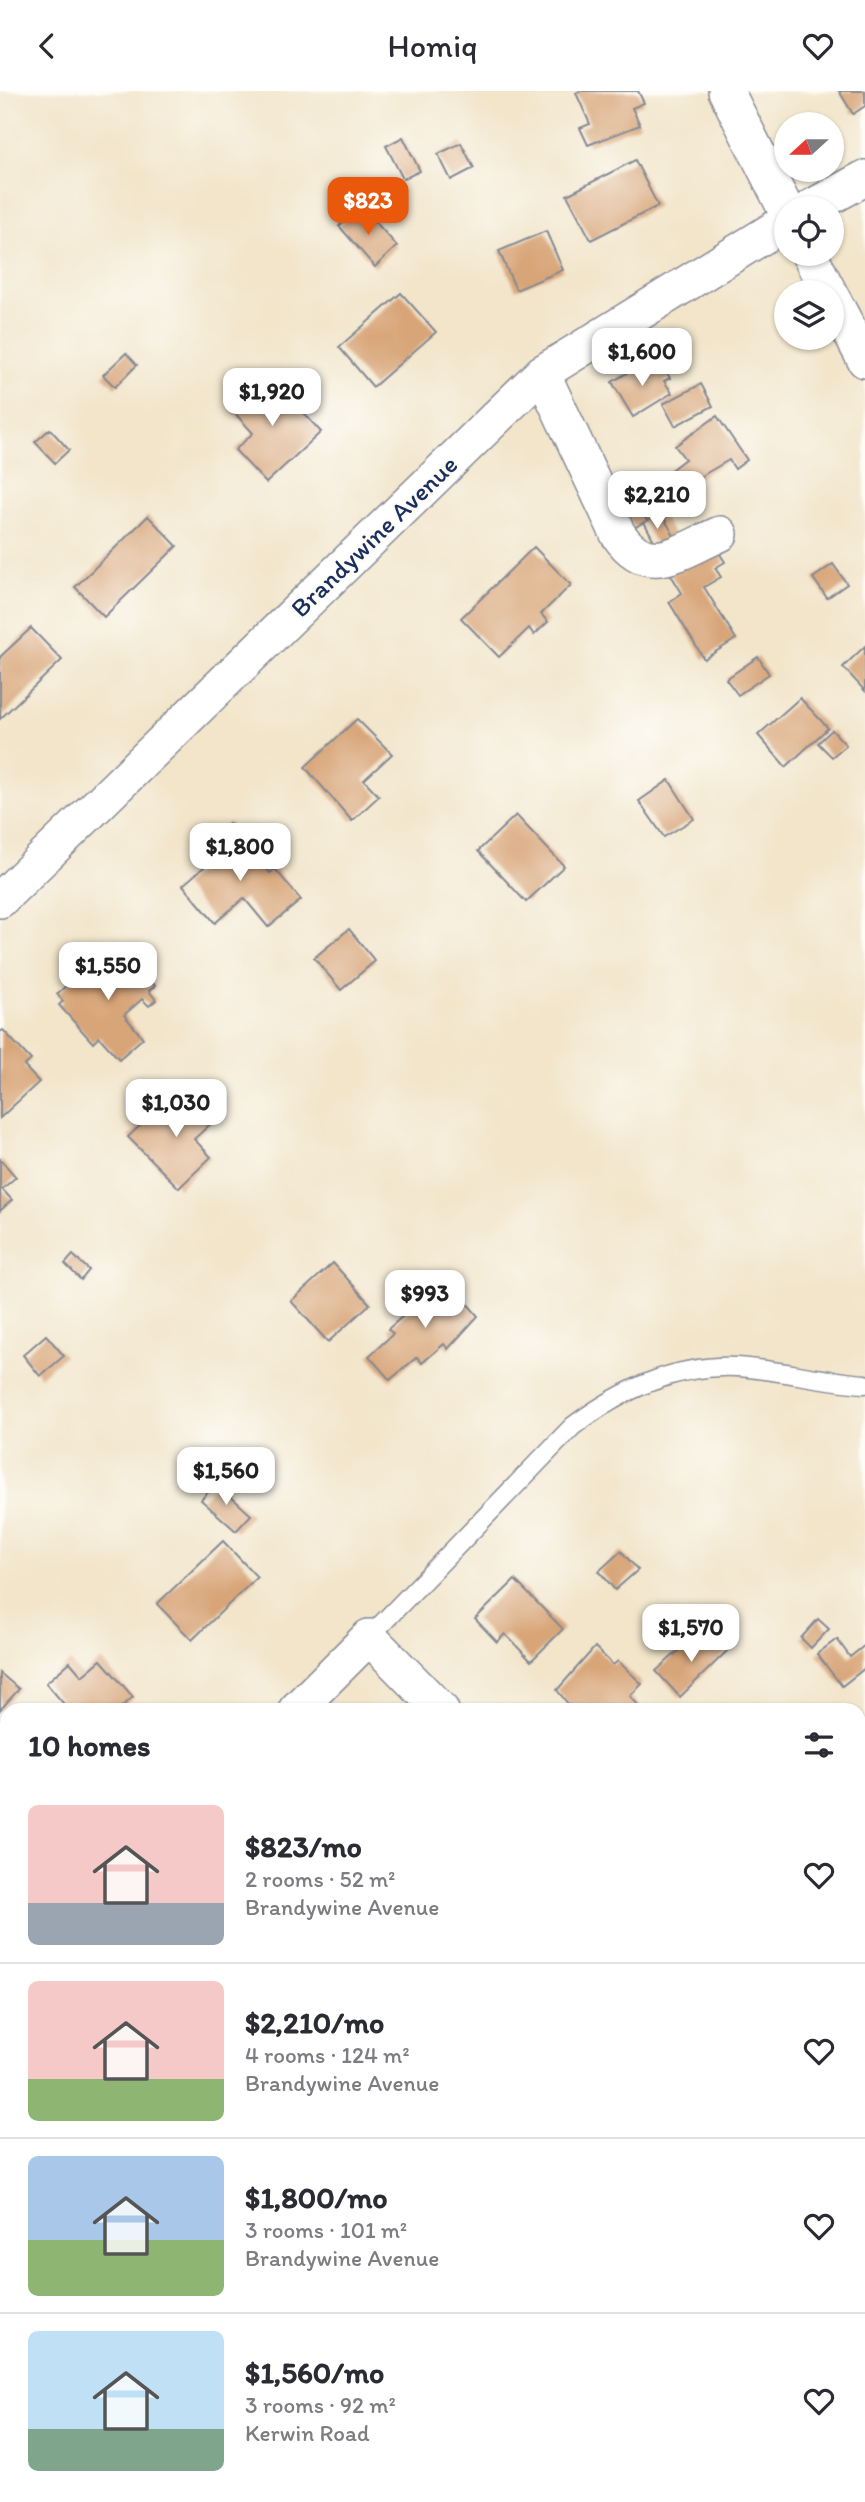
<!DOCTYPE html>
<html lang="en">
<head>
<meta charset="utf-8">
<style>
  body { margin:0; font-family:Itim,sans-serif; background:#f7f7f7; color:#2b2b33; height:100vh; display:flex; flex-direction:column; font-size:26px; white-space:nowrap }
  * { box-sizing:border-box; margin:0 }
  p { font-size:23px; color:#7c7c81 }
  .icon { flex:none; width:38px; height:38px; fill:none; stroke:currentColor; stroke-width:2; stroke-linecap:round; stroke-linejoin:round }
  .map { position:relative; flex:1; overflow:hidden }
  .side { position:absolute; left:0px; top:1612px; width:866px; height:800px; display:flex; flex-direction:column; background:#fff; border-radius:21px 21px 0 0; box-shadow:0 2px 5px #0004 }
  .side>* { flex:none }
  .needle { width:46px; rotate:249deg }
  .tools { position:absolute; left:774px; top:21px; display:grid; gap:14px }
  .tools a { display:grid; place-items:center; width:70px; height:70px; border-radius:50%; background:#fff; box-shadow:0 2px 5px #0004; font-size:35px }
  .price { position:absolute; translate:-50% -60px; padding:0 16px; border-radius:14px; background:#fff; color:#222; font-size:23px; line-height:46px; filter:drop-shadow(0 2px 4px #0008) }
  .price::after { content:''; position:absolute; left:50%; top:42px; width:21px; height:16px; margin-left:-10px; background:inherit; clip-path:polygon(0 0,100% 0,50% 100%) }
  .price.current { background:#ea580c; color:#fff }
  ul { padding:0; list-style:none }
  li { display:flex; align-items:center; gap:21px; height:175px; padding:0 28px }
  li+li { border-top:2px solid #e1e1e2 }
  li span { display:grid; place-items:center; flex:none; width:196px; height:140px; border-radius:10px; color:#555 }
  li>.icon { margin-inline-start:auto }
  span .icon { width:84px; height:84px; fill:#fffc; stroke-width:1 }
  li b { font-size:30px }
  h2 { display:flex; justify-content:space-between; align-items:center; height:84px; padding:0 28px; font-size:30px }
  header { display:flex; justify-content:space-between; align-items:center; height:91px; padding:0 28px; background:#fff; font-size:32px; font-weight:600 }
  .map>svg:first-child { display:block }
  .building { fill:#d8a578 }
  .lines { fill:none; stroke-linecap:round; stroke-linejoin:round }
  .service-casing { stroke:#868a94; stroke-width:21 }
  .minor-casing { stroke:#868a94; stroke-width:38 }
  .service { stroke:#fff; stroke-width:18 }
  .minor { stroke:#fff; stroke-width:35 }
  .labels { text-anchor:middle; stroke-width:5; stroke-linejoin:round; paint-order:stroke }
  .street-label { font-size:26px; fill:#1b2f5e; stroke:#fdfcf7 }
</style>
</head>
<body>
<header><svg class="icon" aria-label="back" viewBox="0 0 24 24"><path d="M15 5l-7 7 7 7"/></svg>Homiq<svg class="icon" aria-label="heart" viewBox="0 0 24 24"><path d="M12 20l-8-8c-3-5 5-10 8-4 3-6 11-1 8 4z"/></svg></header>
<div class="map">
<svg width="865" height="2411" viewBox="0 0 865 2411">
  <rect width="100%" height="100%" fill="#fdfcf7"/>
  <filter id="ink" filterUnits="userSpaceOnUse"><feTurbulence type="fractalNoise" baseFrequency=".0143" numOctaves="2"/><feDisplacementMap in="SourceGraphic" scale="14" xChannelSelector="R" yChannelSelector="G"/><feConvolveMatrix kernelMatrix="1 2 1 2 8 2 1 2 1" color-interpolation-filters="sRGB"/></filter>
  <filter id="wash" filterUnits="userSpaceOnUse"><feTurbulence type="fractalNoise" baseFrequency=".00686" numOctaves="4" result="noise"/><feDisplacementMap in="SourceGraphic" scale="28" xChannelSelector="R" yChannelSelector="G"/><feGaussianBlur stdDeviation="1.57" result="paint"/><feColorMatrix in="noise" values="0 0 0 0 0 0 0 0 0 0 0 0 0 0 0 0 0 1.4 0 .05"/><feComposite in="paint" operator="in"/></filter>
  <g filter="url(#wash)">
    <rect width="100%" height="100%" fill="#f2e5ca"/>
    <g id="blocks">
      <!-- building -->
      <g class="building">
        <path d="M580 0H638L644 12 632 17 640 34 588 54 580 37 590 33 576 2Z"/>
        <path d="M839 0H865V15L853 23Z"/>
        <path d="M403 46 420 80 403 88 386 55Z"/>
        <path d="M461 52 474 77 451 89 438 63Z"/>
        <path d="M635 69 658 115 591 149 567 104Z"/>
        <path d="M362 116 397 155 375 176 339 135Z"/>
        <path d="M546 140 563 179 516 199 499 160Z"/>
        <path d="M401 202 436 241 373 296 339 256Z"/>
        <path d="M126 262 137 274 115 296 103 284Z"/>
        <path d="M649 269 657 283 665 279 670 287 664 290 672 302 633 326 612 291Z"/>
        <path d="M267 282 321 341 266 392 235 359 253 342 230 317Z"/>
        <path d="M701 293 713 315 675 335 663 313Z"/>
        <path d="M717 325 747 369 735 378 729 369 679 398 668 381 685 368 675 355Z"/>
        <path d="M50 338 69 359 55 372 35 351Z"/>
        <path d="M641 419 647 430 661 422 679 453 661 463 644 431 634 437 628 426Z"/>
        <path d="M148 425 177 455 104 526 75 496Z"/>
        <path d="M534 456 571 494 541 523 548 531 534 544 529 537 499 566 461 527Z"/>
        <path d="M718 460 725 471 715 477 721 486 704 496 736 548 704 568 669 511 682 502 671 484 706 462Z"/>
        <path d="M833 473 847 493 827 507 813 487Z"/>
        <path d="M31 537 62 569 0 628V566Z"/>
        <path d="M865 555V600L843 576Z"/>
        <path d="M758 566 769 583 738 604 726 588Z"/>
        <path d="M800 607 828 637 786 676 758 644Z"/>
        <path d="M357 628 392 663 364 689 379 705 352 730 305 676Z"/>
        <path d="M832 639 846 654 832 666 818 652Z"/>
        <path d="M669 689 694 728 664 746 639 710Z"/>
        <path d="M516 724 564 775 526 811 478 760Z"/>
        <path d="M229 732 270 782 275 778 301 809 268 836 244 807 215 832 183 794 225 758 214 745Z"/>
        <path d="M349 838 375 870 341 899 314 867Z"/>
        <path d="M121 857 155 895 149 900 156 909 149 915 142 908 124 924 143 947 119 968 99 946 93 952 59 914 63 910 57 903 80 882 86 888Z"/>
        <path d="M3 939 31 969 24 975 39 991 0 1027V941Z"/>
        <path d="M194 1001 218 1026 194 1048 211 1066 179 1097 128 1046 163 1013 172 1022Z"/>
        <path d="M0 1068 16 1086 2 1098 12 1109 0 1120Z"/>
        <path d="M73 1164 89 1179 81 1189 65 1173Z"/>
        <path d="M333 1172 370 1213 328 1251 291 1210Z"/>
        <path d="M446 1188 478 1225 448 1258 444 1253 422 1272 417 1266 390 1289 369 1265 393 1243 388 1238Z"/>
        <path d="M46 1244 64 1265 40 1285 23 1264Z"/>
        <path d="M216 1392 251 1424 236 1440 201 1409Z"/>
        <path d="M223 1450 257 1486 192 1549 157 1513Z"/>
        <path d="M621 1460 638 1479 615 1499 599 1480Z"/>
        <path d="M515 1489 563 1538 531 1570 505 1543 497 1551 475 1528Z"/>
        <path d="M818 1528 829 1538 811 1557 801 1547Z"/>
        <path d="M694 1546 706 1558 719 1547 729 1558 680 1606 656 1580Z"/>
        <path d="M837 1548 850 1566 865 1554V1577L842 1595 817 1563Z"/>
        <path d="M595 1556 613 1574 618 1570 642 1593 630 1605 643 1619H573L557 1599Z"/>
        <path d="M101 1569 133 1606 118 1619H69L46 1592 70 1571 82 1585Z"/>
        <path d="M0 1582 19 1598 0 1619Z"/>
        <path d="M0 2158 7 2165V2230L0 2222Z"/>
        <path d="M0 2350 7 2357V2377L0 2371Z"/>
        <path d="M7 2399V2404H18L22 2409 0 2411V2405Z"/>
        <path d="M159 2404H209L202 2411H165Z"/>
        <path d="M595 2404H658L651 2411H602Z"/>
        <path d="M782 2404H807L813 2411H788Z"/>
      </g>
    </g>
  </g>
  <g filter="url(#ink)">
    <use href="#blocks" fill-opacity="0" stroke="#868a94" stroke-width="2"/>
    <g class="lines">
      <defs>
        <path id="service" d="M369 1546 573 1335C622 1299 675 1273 737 1276 780 1279 822 1290 865 1293"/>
        <g id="minor">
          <path d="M726 0 786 119"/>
          <path d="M810 117 865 87"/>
          <path d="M809 163 829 201"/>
          <path d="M831 205 865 269"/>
          <path d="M542 282 618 443C648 488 680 460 720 443"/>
          <path d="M0 809 542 282 786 131"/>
          <path d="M296 1619 369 1546 441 1619"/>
          <path d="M859 1848 865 1843"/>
          <path d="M0 1916 7 1909"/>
          <path d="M0 1965 7 1972"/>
          <path d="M859 2043 865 2049"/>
          <path d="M427 2404 434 2411"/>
        </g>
      </defs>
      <!-- service casing -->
      <use href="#service" class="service-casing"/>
      <!-- minor casing -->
      <use href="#minor" class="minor-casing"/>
      <!-- service -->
      <use href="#service" class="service"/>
      <!-- minor -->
      <use href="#minor" class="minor"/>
    </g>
  </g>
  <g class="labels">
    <!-- street labels -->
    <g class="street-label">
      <text transform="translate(374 445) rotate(-44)" y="9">Brandywine Avenue</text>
    </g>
  </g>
</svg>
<div class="tools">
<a><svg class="needle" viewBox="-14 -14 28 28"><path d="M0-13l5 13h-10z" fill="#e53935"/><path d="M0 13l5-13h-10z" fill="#7c7c81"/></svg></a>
<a><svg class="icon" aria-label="locate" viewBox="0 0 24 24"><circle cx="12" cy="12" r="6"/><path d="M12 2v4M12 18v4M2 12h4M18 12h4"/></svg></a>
<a><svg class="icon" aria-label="layers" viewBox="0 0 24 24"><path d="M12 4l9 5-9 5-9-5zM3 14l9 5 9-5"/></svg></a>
</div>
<b class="price current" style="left:368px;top:146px">$823</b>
<b class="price" style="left:642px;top:297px">$1,600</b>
<b class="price" style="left:272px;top:337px">$1,920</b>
<b class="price" style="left:657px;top:440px">$2,210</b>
<b class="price" style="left:240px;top:792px">$1,800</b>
<b class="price" style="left:108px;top:911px">$1,550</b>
<b class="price" style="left:176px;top:1048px">$1,030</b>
<b class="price" style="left:425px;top:1239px">$993</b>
<b class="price" style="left:226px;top:1416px">$1,560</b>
<b class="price" style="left:691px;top:1573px">$1,570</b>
<section class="side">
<h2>10 homes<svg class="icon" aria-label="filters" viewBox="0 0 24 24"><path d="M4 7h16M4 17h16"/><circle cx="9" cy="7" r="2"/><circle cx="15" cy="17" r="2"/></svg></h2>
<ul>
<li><span style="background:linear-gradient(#f6c9c9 70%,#9aa5b1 0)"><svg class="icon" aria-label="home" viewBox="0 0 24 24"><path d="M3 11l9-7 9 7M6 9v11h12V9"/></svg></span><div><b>$823/mo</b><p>2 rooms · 52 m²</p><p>Brandywine Avenue</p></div><svg class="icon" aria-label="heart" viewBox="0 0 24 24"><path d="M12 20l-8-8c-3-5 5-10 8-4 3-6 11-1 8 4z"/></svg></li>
<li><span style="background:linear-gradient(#f6c9c9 70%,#8fb573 0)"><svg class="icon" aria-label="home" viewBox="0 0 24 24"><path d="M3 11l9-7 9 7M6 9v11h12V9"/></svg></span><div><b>$2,210/mo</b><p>4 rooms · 124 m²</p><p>Brandywine Avenue</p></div><svg class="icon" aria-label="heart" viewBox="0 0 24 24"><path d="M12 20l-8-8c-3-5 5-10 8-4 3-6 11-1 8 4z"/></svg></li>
<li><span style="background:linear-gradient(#a9c7e8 60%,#8fb573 0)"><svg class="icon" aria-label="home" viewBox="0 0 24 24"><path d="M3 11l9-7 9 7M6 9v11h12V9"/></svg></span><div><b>$1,800/mo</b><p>3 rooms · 101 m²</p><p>Brandywine Avenue</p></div><svg class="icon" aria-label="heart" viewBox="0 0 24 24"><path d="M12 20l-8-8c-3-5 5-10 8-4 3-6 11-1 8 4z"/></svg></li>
<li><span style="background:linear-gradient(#bfe0f5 70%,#7fa58c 0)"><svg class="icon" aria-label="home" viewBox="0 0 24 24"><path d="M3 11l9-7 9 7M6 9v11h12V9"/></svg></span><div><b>$1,560/mo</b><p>3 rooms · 92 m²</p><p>Kerwin Road</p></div><svg class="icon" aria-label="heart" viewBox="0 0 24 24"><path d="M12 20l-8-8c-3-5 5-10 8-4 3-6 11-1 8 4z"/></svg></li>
</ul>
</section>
</div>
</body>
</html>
